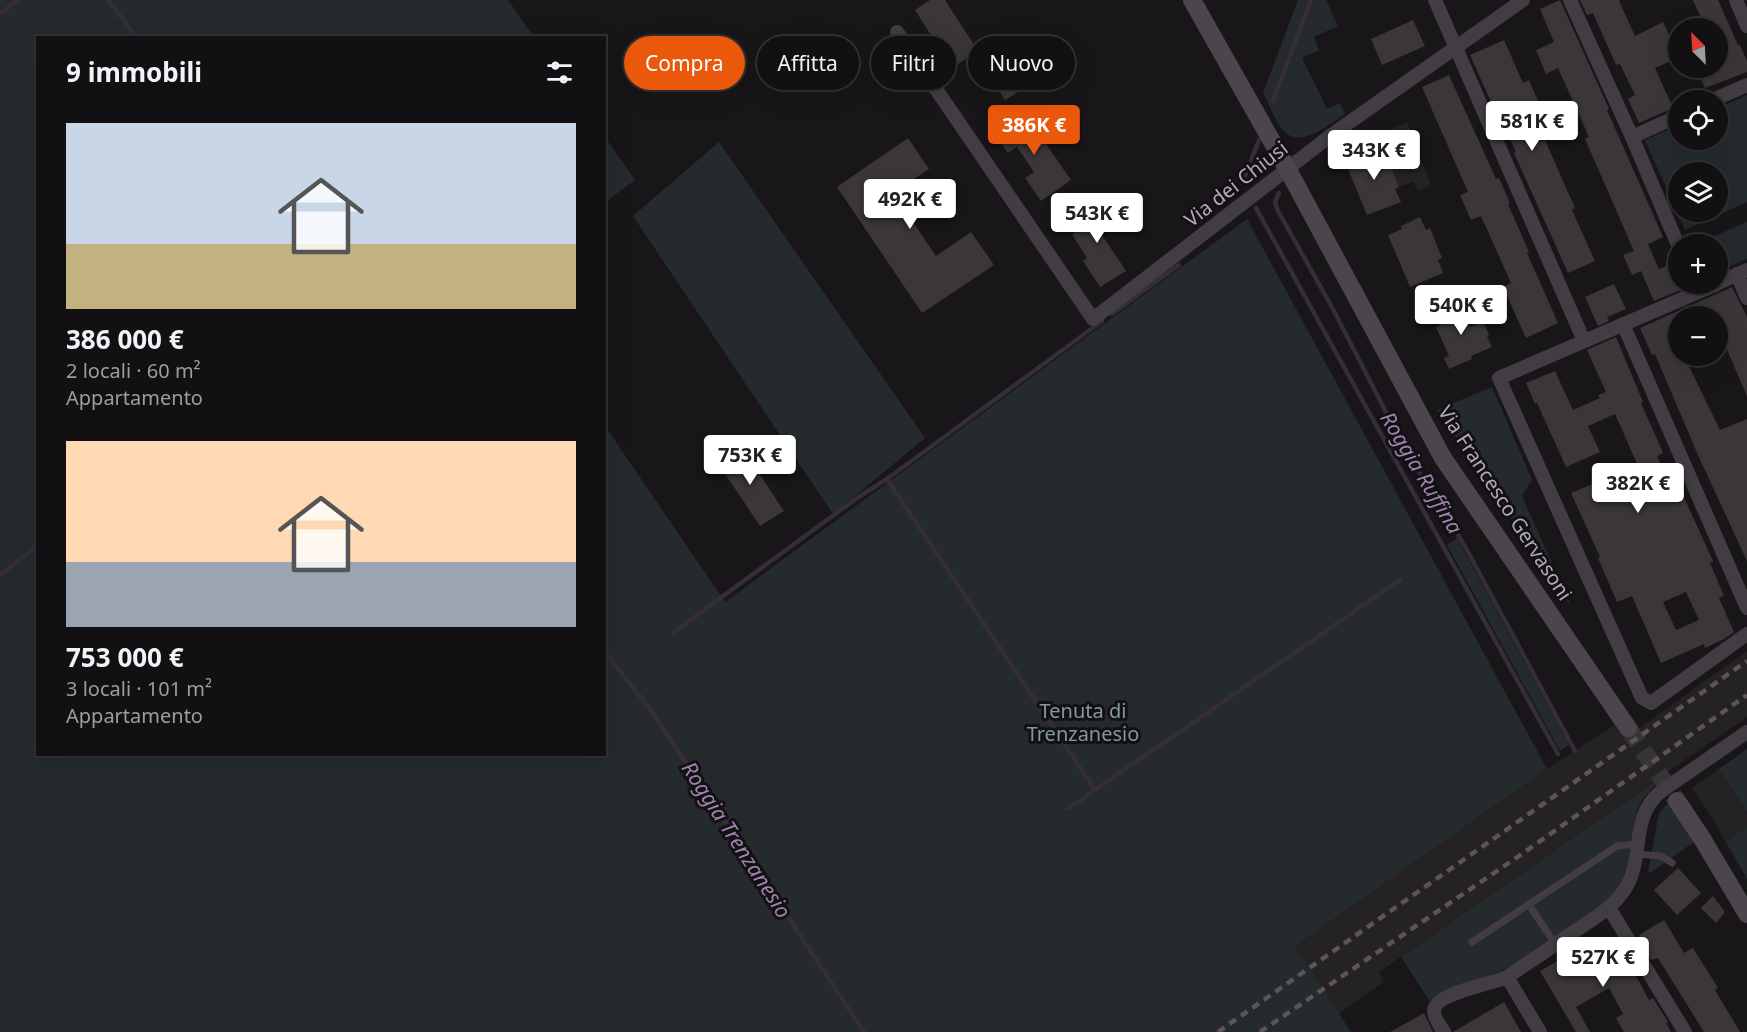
<!DOCTYPE html>
<html lang="it">
<head>
<meta charset="utf-8">
<style>
  body { margin:0; font-family:"Noto Sans",sans-serif; background:#1f1e20; color:#f1f3f6; height:100vh; display:flex; flex-direction:column; font-size:22px; white-space:nowrap }
  * { box-sizing:border-box; margin:0 }
  p { font-size:20px; color:#9c9d9f }
  .icon { flex:none; width:33px; height:33px; fill:none; stroke:currentColor; stroke-width:2; stroke-linecap:round; stroke-linejoin:round }
  .map { position:relative; flex:1; overflow:hidden }
  .details { position:absolute; left:36px; top:36px; width:570px; height:720px; display:flex; flex-direction:column; background:#121012; border-radius:0px; box-shadow:0 6px 24px #0002,0 0 0 2px #313032 }
  .details>* { flex:none }
  .guide { position:absolute; left:624px; top:36px; width:570px; height:54px; display:flex; gap:12px }
  .needle { width:39px; rotate:336deg }
  .fabs { position:absolute; left:1668px; top:18px; display:grid; gap:12px }
  .fabs a { display:grid; place-items:center; width:60px; height:60px; border-radius:50%; background:#121012; box-shadow:0 6px 24px #0002,0 0 0 2px #313032; font-size:30px }
  .price { position:absolute; translate:-50% -51px; padding:0 14px; border-radius:6px; background:#fff; color:#222; font-size:20px; line-height:39px; filter:drop-shadow(0 2px 3px #0008) }
  .price::after { content:''; position:absolute; left:50%; top:36px; width:18px; height:14px; margin-left:-9px; background:inherit; clip-path:polygon(0 0,100% 0,50% 100%) }
  .price.active { background:#ea580c; color:#fff }
  ul { padding:0; list-style:none }
  li { display:grid; align-content:center; gap:12px; height:318px; padding:0 30px }
  li span { display:grid; place-items:center; height:186px; border-radius:0px; color:#555 }
  li>.icon { margin-inline-start:auto }
  span .icon { width:108px; height:108px; fill:#fffc; stroke-width:1 }
  li b { font-size:26px }
  h2 { display:flex; justify-content:space-between; align-items:center; height:72px; padding:0 30px; font-size:26px }
  .tag { padding:0 21px; border-radius:27px; background:#121012; box-shadow:0 6px 24px #0002,0 0 0 2px #313032; font-size:21px; line-height:54px }
  .tag.active { background:#ea580c; color:#fff }
  .map>svg:first-child { display:block }
  .built { fill:#252224 }
  .green { fill:#252b2d; fill-rule:evenodd }
  .lines { fill:none; stroke-linecap:round; stroke-linejoin:round }
  .stream { stroke:#362d3b; stroke-width:4.5 }
  .building { fill:#3a3639; fill-rule:evenodd }
  .secondary-tunnel { stroke:#373438; stroke-width:18; stroke-dasharray:18 9; stroke-linecap:butt }
  .lane { stroke:#423d42; stroke-width:7 }
  .street { stroke:#423d42; stroke-width:14 }
  .secondary { stroke:#4c464c; stroke-width:18 }
  .rail { stroke:#5b545b; stroke-width:4.5; stroke-dasharray:8 6; stroke-linecap:butt }
  .labels { text-anchor:middle; stroke-width:6; stroke-linejoin:round; paint-order:stroke }
  .street-label { font-size:20px; fill:#b5aab7; stroke:#131113 }
  .park-label { font-size:20px; fill:#8299a0; stroke:#131113 }
  .water-label { font-size:21px; font-style:italic; fill:#9f84af; stroke:#131113 }
</style>
</head>
<body>
<div class="map">
<svg width="1747" height="1032" viewBox="0 0 1747 1032">
  <rect width="100%" height="100%" fill="#181618"/>
  <!-- built -->
  <g class="built">
    <path d="M1407 122 1431 186 1418 191 1413 182 1399 187 1387 157 1383 159 1378 146 1368 150 1364 140Z"/>
    <path d="M1747 651V717L1379 972 1384 982 1312 1032H1172L1547 769 1614 725 1624 739Z"/>
    <path d="M1719 769 1747 812V826L1726 842 1711 816 1692 788Z"/>
  </g>
  <!-- green -->
  <g class="green">
    <path d="M0 0H508L534 37 38 38V754H604L605 426 725 602 1247 219 1547 769 1295 946 1351 1032H0Z"/>
    <path d="M1298 0H1326L1338 26 1314 37 1319 50 1302 58 1327 109 1340 103 1345 114C1329 124 1300 150 1283 130 1275 121 1269 104 1263 93Z"/>
    <path d="M1747 95V202L1685 230 1645 140 1678 125V140H1718V108ZM1678 172H1718V212H1678Z"/>
    <path d="M605 137 635 180 605 202H604Z"/>
    <path d="M719 142 925 438 833 514 633 216Z"/>
    <path d="M1747 222V259L1718 272V244H1696Z"/>
    <path d="M1492 387 1532 480 1522 496 1572 608 1437 410Z"/>
    <path d="M1457 538 1569 745 1560 751 1447 545Z"/>
    <path d="M1747 749V812L1719 769Z"/>
    <path d="M1661 777C1655 788 1644 794 1639 806 1628 831 1633 861 1619 886 1608 903 1590 913 1574 924 1551 939 1529 957 1505 969 1480 981 1453 988 1429 1000L1401 957Z"/>
    <path d="M1669 802 1694 842 1650 873 1648 871 1659 813Z"/>
    <path d="M1747 826V879L1726 842Z"/>
  </g>
  <g class="lines">
    <!-- stream -->
    <g class="stream">
      <path d="M108 0 137 38"/>
      <path d="M0 14 18 0"/>
      <path d="M1273 101 1311 0"/>
      <path d="M1242 183 1259 140"/>
      <path d="M1279 193 1275 202 1277 209 1334 311 1408 455 1445 512 1468 552 1575 751"/>
      <path d="M1256 208 1558 754"/>
      <path d="M1112 314 1179 265"/>
      <path d="M0 575 38 545"/>
      <path d="M674 632 857 498 887 479"/>
      <path d="M604 651 651 710 864 1032"/>
      <path d="M1095 790 887 479 1102 321"/>
      <path d="M1069 808 1400 580"/>
    </g>
  </g>
  <!-- building -->
  <g class="building">
    <path d="M930 0H945L978 51 952 68 915 10Z"/>
    <path d="M1560 0 1609 109 1607 110 1663 237 1648 244 1659 269 1673 263 1678 274V284H1683L1685 288 1654 301 1641 271 1632 275 1623 255 1634 251 1585 139 1589 137 1558 68 1546 74 1536 50 1554 42 1540 9Z"/>
    <path d="M1580 0H1621L1619 1 1635 36 1663 22 1673 43 1667 47 1673 60 1655 68 1673 108 1639 123 1628 99 1635 95 1620 64 1616 65 1593 13 1587 15Z"/>
    <path d="M1693 0H1718L1738 45H1740L1747 61V72L1705 88 1696 68H1718V28H1706Z"/>
    <path d="M1413 20 1425 46 1382 65 1371 39Z"/>
    <path d="M1504 40 1523 83 1529 80 1539 103 1524 109 1539 142 1545 140 1575 208 1572 210 1595 261 1568 273 1514 153 1516 152 1501 119 1499 120 1470 55Z"/>
    <path d="M1004 71 1018 92 1005 100 991 79Z"/>
    <path d="M1449 75 1496 179 1499 178 1510 203 1508 204 1529 252 1527 253 1558 323 1526 338 1503 287 1511 283 1481 216 1471 220 1460 195 1468 192 1422 87Z"/>
    <path d="M1024 112 1071 180 1041 201 1025 178 1034 172 1017 147 1008 153 994 133Z"/>
    <path d="M908 138 929 169 893 193 936 256 971 232 994 265 922 313 837 187Z"/>
    <path d="M1378 146 1383 159 1387 157 1399 187 1395 189 1401 202 1367 215 1346 164 1360 158 1358 154Z"/>
    <path d="M1090 193 1110 225 1100 232 1126 271 1100 287 1083 261 1087 258 1072 234 1090 222 1077 202Z"/>
    <path d="M1420 217 1426 230 1430 228 1442 258 1438 260 1443 273 1410 287 1388 235 1402 229 1401 226Z"/>
    <path d="M1614 284 1626 309 1607 317 1609 321 1598 326 1585 297Z"/>
    <path d="M1732 287 1747 317V396L1718 329V316H1678V361L1685 358 1720 430 1747 419V561L1697 453 1655 354 1652 355 1640 328Z"/>
    <path d="M1459 302 1470 327 1483 321 1489 335 1487 336 1492 347 1471 356 1472 359 1449 369 1444 358 1449 356 1436 327 1441 325 1436 312Z"/>
    <path d="M1616 337 1643 402 1641 403 1663 453 1657 456 1674 494 1681 491 1713 561 1710 563 1724 596 1719 598 1734 632 1724 639 1705 648 1704 644 1661 663 1632 596 1617 602 1598 558 1600 557 1571 493 1597 482 1599 485 1639 468 1615 414 1588 426 1600 452 1566 467 1537 403 1535 404 1526 383 1555 371 1573 410 1600 398 1598 395 1606 392 1587 350ZM1686 592 1699 620 1676 630 1663 602Z"/>
    <path d="M741 446 784 511 760 526 717 462Z"/>
    <path d="M1678 868 1701 893 1677 915 1654 890Z"/>
    <path d="M1713 896 1725 912 1716 923 1701 908Z"/>
    <path d="M1664 920 1684 953 1693 948 1718 988 1715 990 1740 1032H1704L1658 958 1651 960 1638 939 1640 938 1639 935Z"/>
    <path d="M1600 937 1610 954 1623 947 1636 969 1633 970 1649 1000 1653 998 1668 1022 1666 1023 1671 1032H1624L1616 1018 1623 1014 1609 988 1576 1007 1590 1032H1576L1540 971Z"/>
    <path d="M1504 1002 1521 1032H1453Z"/>
    <path d="M1424 1013 1433 1032H1390Z"/>
  </g>
  <g class="lines">
    <!-- secondary-tunnel -->
    <path class="secondary-tunnel" d="M1628 728 1677 801"/>
    <!-- lane -->
    <g class="lane">
      <path d="M1636 854 1661 856 1672 863"/>
      <path d="M1529 905 1556 945"/>
      <path d="M1472 942 1617 846 1638 844"/>
    </g>
    <!-- street -->
    <g class="street">
      <path d="M1435 0 1584 341"/>
      <path d="M1570 0 1632 137 1678 245"/>
      <path d="M1736 0 1747 26"/>
      <path d="M897 32 1093 319 1330 136 1523 0"/>
      <path d="M1713 100 1747 85"/>
      <path d="M1632 137 1678 116"/>
      <path d="M1737 274 1747 298"/>
      <path d="M1718 283 1747 270"/>
      <path d="M1717 284 1499 378 1642 698 1651 703 1747 634"/>
      <path d="M1623 324 1747 608"/>
      <path d="M1609 908 1685 1032"/>
      <path d="M1507 977 1540 1032"/>
      <path d="M1444 1032C1440 1026 1434 1018 1434 1011 1434 993 1493 984 1507 977 1529 962 1551 948 1572 933 1591 920 1612 909 1625 889 1645 857 1629 819 1660 792L1747 732"/>
    </g>
    <!-- secondary -->
    <g class="secondary">
      <path d="M1192 0 1287 168 1443 458 1628 728"/>
      <path d="M1677 801 1703 840 1747 914"/>
    </g>
    <!-- rail -->
    <g class="rail">
      <path d="M1218 1032 1747 661"/>
      <path d="M1260 1032 1519 856 1747 695"/>
    </g>
  </g>
  <g class="labels">
    <!-- street labels -->
    <g class="street-label">
      <text transform="translate(1236 184) rotate(-38)" y="7">Via dei Chiusi</text>
      <text transform="translate(1505 503) rotate(57)" y="7">Via Francesco Gervasoni</text>
    </g>
    <!-- park labels -->
    <g class="park-label">
      <text x="1083" y="718">Tenuta di<tspan x="1083" dy="23">Trenzanesio</tspan></text>
    </g>
    <!-- water labels -->
    <g class="water-label">
      <text transform="translate(1421 473) rotate(59)" y="7">Roggia Ruffina</text>
      <text transform="translate(736 840) rotate(57)" y="7">Roggia Trenzanesio</text>
    </g>
  </g>
</svg>
<div class="fabs">
<a><svg class="needle" viewBox="-14 -14 28 28"><path d="M0-13l5 13h-10z" fill="#e53935"/><path d="M0 13l5-13h-10z" fill="#9c9d9f"/></svg></a>
<a><svg class="icon" aria-label="locate" viewBox="0 0 24 24"><circle cx="12" cy="12" r="6"/><path d="M12 2v4M12 18v4M2 12h4M18 12h4"/></svg></a>
<a><svg class="icon" aria-label="layers" viewBox="0 0 24 24"><path d="M12 4l9 5-9 5-9-5zM3 14l9 5 9-5"/></svg></a>
<a>+</a>
<a>−</a>
</div>
<b class="price" style="left:1532px;top:152px">581K €</b>
<b class="price active" style="left:1034px;top:156px">386K €</b>
<b class="price" style="left:1374px;top:181px">343K €</b>
<b class="price" style="left:910px;top:230px">492K €</b>
<b class="price" style="left:1097px;top:244px">543K €</b>
<b class="price" style="left:1461px;top:336px">540K €</b>
<b class="price" style="left:750px;top:486px">753K €</b>
<b class="price" style="left:1638px;top:514px">382K €</b>
<b class="price" style="left:1603px;top:988px">527K €</b>
<div class="guide">
<a class="tag active">Compra</a>
<a class="tag">Affitta</a>
<a class="tag">Filtri</a>
<a class="tag">Nuovo</a>
</div>
<section class="details">
<h2>9 immobili<svg class="icon" aria-label="filters" viewBox="0 0 24 24"><path d="M4 7h16M4 17h16"/><circle cx="9" cy="7" r="2"/><circle cx="15" cy="17" r="2"/></svg></h2>
<ul>
<li><span style="background:linear-gradient(#c9d6e8 65%,#c2b280 0)"><svg class="icon" aria-label="home" viewBox="0 0 24 24"><path d="M3 11l9-7 9 7M6 9v11h12V9"/></svg></span><div><b>386 000 €</b><p>2 locali · 60 m²</p><p>Appartamento</p></div></li>
<li><span style="background:linear-gradient(#ffd9b3 65%,#9aa5b1 0)"><svg class="icon" aria-label="home" viewBox="0 0 24 24"><path d="M3 11l9-7 9 7M6 9v11h12V9"/></svg></span><div><b>753 000 €</b><p>3 locali · 101 m²</p><p>Appartamento</p></div></li>
</ul>
</section>
</div>
</body>
</html>
